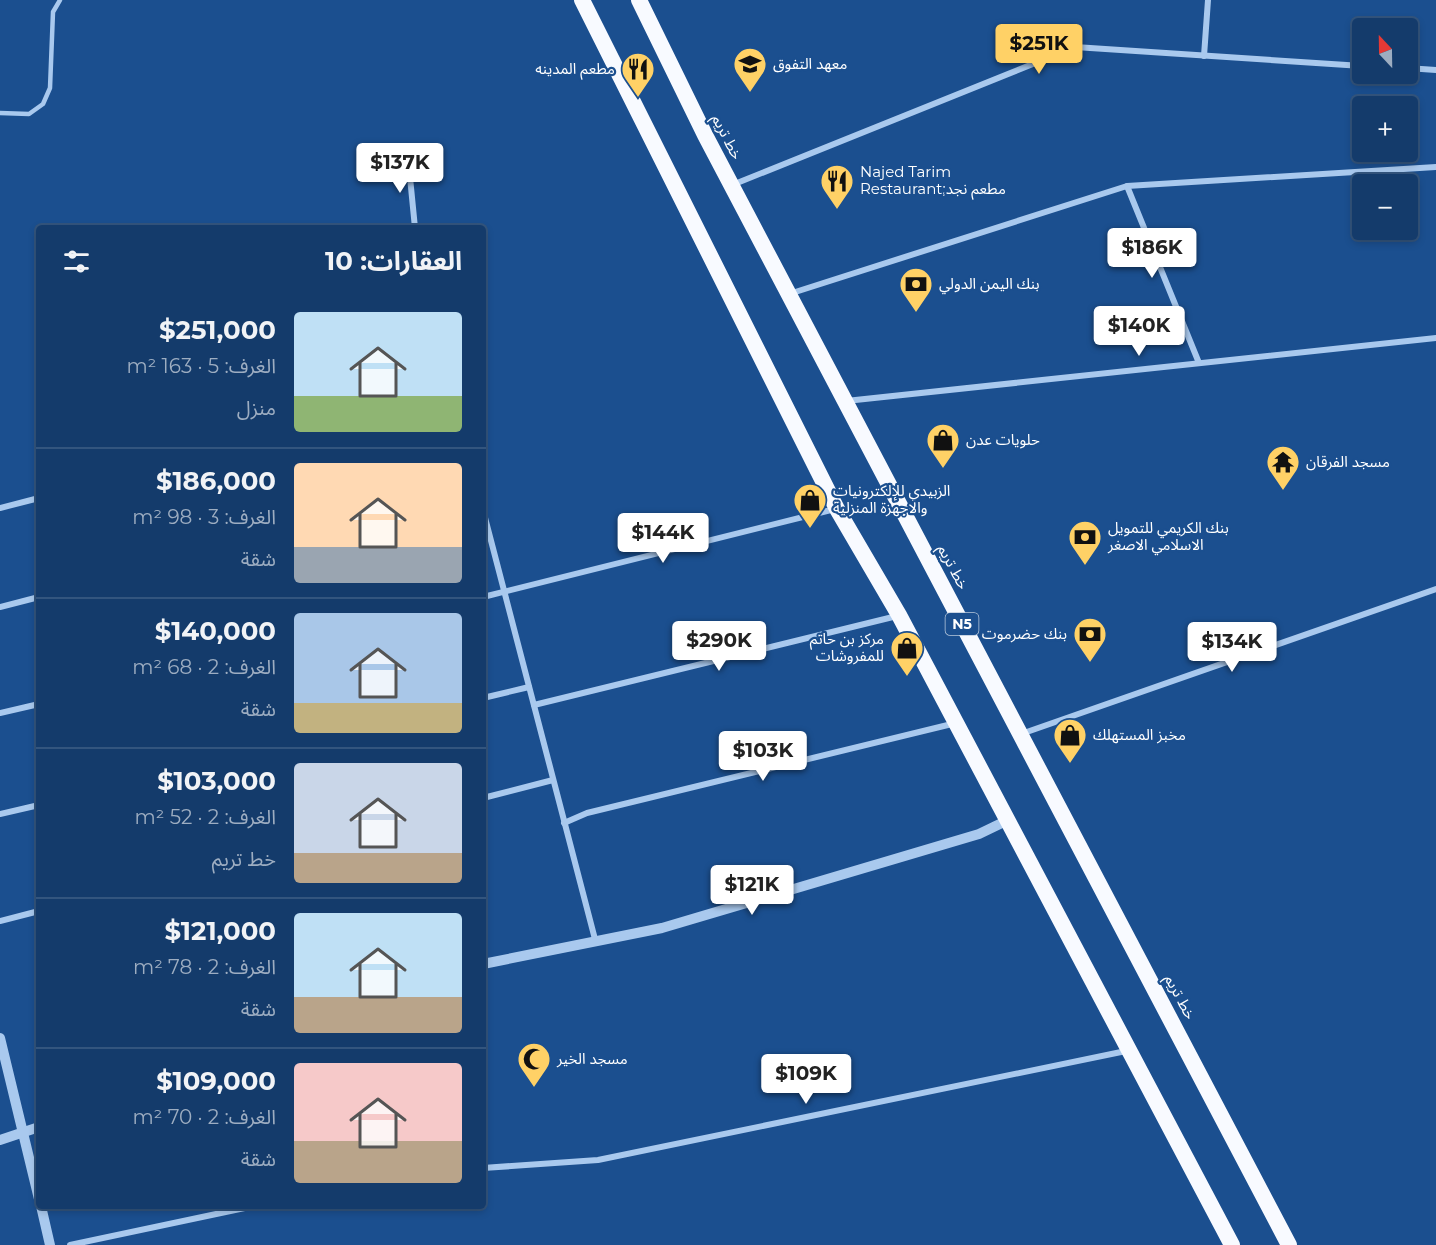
<!DOCTYPE html>
<html lang="ar">
<head>
<meta charset="utf-8">
<style>
  body { margin:0; font-family:Montserrat,"Noto Sans Arabic",sans-serif; background:#214673; color:#f1f3f6; direction:rtl; height:100vh; display:flex; flex-direction:column; font-size:22px; white-space:nowrap }
  * { box-sizing:border-box; margin:0 }
  p { font-size:20px; color:#9dadc1 }
  .icon { flex:none; width:33px; height:33px; fill:none; stroke:currentColor; stroke-width:2; stroke-linecap:round; stroke-linejoin:round }
  .map { position:relative; flex:1; overflow:hidden; direction:ltr }
  .details { position:absolute; left:36px; top:225px; width:450px; height:984px; display:flex; flex-direction:column; background:#143b6b; border-radius:6px; box-shadow:0 3px 9px #0003,0 0 0 2px #33557e; direction:rtl }
  .details>* { flex:none }
  .needle { width:39px; rotate:338deg }
  .controls { position:absolute; left:1352px; top:18px; display:grid; gap:12px }
  .controls a { display:grid; place-items:center; width:66px; height:66px; border-radius:6px; background:#143b6b; box-shadow:0 3px 9px #0003,0 0 0 2px #33557e; font-size:30px }
  .price { position:absolute; translate:-50% -51px; padding:0 14px; border-radius:6px; background:#fff; color:#222; font-size:20px; line-height:39px; filter:drop-shadow(0 2px 3px #0008) }
  .price::after { content:''; position:absolute; left:50%; top:36px; width:18px; height:14px; margin-left:-9px; background:inherit; clip-path:polygon(0 0,100% 0,50% 100%) }
  .price.active { background:#ffd166; color:#111 }
  ul { padding:0; list-style:none }
  li { display:flex; align-items:center; gap:18px; height:150px; padding:0 24px }
  li+li { border-top:2px solid #33557e }
  li span { display:grid; place-items:center; flex:none; width:168px; height:120px; border-radius:6px; color:#555 }
  li>.icon { margin-inline-start:auto }
  span .icon { width:72px; height:72px; fill:#fffc; stroke-width:1 }
  li b { font-size:26px }
  h2 { display:flex; justify-content:space-between; align-items:center; height:72px; padding:0 24px; font-size:26px }
  .map>svg:first-child { display:block }
  .lines { fill:none; stroke-linecap:round; stroke-linejoin:round }
  .service { stroke:#a9c9ee; stroke-width:4.5 }
  .minor { stroke:#a9c9ee; stroke-width:6 }
  .tertiary { stroke:#a9c9ee; stroke-width:10 }
  .trunk { stroke:#f8faff; stroke-width:16 }
  .labels { text-anchor:middle; stroke-width:4.5; stroke-linejoin:round; paint-order:stroke }
  .shield { fill:#1b4f8f; stroke:#bbcadd; stroke-width:1.5 }
  .shield-label { font-size:14px; font-weight:bold; fill:#fff }
  .poi-label { font-size:15px; fill:#fff; stroke:#1b4f8f; text-anchor:start }
  .street-label { font-size:15px; fill:#fff; stroke:#1b4f8f }
</style>
</head>
<body>
<div class="map">
<svg width="1436" height="1245" viewBox="0 0 1436 1245">
  <rect width="100%" height="100%" fill="#1b4f8f"/>
  <g class="lines">
    <!-- service -->
    <path class="service" d="M0 113 29 114 43 104 50 88 53 12 60 0"/>
    <!-- minor -->
    <g class="minor">
      <path d="M1204 56 1208 0"/>
      <path d="M1407 68 1436 70"/>
      <path d="M408 157 415 228"/>
      <path d="M732 185 1075 47 1362 66"/>
      <path d="M1127 186 1199 363"/>
      <path d="M789 294 1127 186 1436 167"/>
      <path d="M846 401 1436 338"/>
      <path d="M0 508 39 498"/>
      <path d="M483 510 596 943"/>
      <path d="M483 597 835 509"/>
      <path d="M0 607 39 597"/>
      <path d="M483 698 529 687"/>
      <path d="M534 705 897 616"/>
      <path d="M0 713 39 704"/>
      <path d="M1021 734 1436 589"/>
      <path d="M483 798 553 780"/>
      <path d="M0 814 39 805"/>
      <path d="M564 823 587 813 956 723"/>
      <path d="M0 921 39 911"/>
      <path d="M483 1168 598 1160 1126 1051"/>
      <path d="M70 1245 254 1206"/>
    </g>
    <!-- tertiary -->
    <g class="tertiary">
      <path d="M483 964 662 928 979 834 1006 821"/>
      <path d="M0 1038 39 1199"/>
      <path d="M0 1140 39 1127"/>
      <path d="M41 1206 50 1245"/>
    </g>
    <!-- trunk -->
    <g class="trunk">
      <path d="M582 0 837 509 899 615 1232 1245"/>
      <path d="M639 0 705 135 1289 1245"/>
    </g>
  </g>
  <!-- icons -->
  <defs>
    <symbol id="university-pin" viewBox="-11 -11 22 30"><path d="M0 17L-7.5 6A9.5 9.5 0 1 1 7.5 6Z" fill="#ffd166" stroke="#1b4f8f"/><path d="M0-5L7-2L0 1L-7-2ZM-4 1L0 2.5L4 1V4Q0 6-4 4Z" fill="#111"/></symbol>
    <symbol id="restaurant-pin" viewBox="-11 -11 22 30"><path d="M0 17L-7.5 6A9.5 9.5 0 1 1 7.5 6Z" fill="#ffd166" stroke="#1b4f8f"/><path d="M-5-6h1v4h1v-4h1v4h1v-4h1v5L-1.5 .5V6h-2V.5L-5-1ZM5-6V6H3V1.5H1.5Q1.5-4 5-6Z" fill="#111"/></symbol>
    <symbol id="bank-pin" viewBox="-11 -11 22 30"><path d="M0 17L-7.5 6A9.5 9.5 0 1 1 7.5 6Z" fill="#ffd166" stroke="#1b4f8f"/><path d="M-6-4H6V4H-6ZM0-2.3a2.3 2.3 0 1 0 0 4.6a2.3 2.3 0 1 0 0-4.6Z" fill="#111"/></symbol>
    <symbol id="shop-pin" viewBox="-11 -11 22 30"><path d="M0 17L-7.5 6A9.5 9.5 0 1 1 7.5 6Z" fill="#ffd166" stroke="#1b4f8f"/><path d="M-5-2.5h2.3a2.7 3.5 0 0 1 5.4 0H5L5.5 6h-11ZM-1.5-2.5h3a1.5 2.3 0 0 0-3 0Z" fill="#111"/></symbol>
    <symbol id="temple-pin" viewBox="-11 -11 22 30"><path d="M0 17L-7.5 6A9.5 9.5 0 1 1 7.5 6Z" fill="#ffd166" stroke="#1b4f8f"/><path d="M0-6L5-2H3V0L6.5 2.5H4V6H1.5V3h-3V6H-4V2.5H-6.5L-3 0V-2H-5Z" fill="#111"/></symbol>
    <symbol id="mosque-pin" viewBox="-11 -11 22 30"><path d="M0 17L-7.5 6A9.5 9.5 0 1 1 7.5 6Z" fill="#ffd166" stroke="#1b4f8f"/><path d="M3.5-4.9A6 6 0 1 0 3.5 4.9A5 5 0 1 1 3.5-4.9Z" fill="#111"/></symbol>
  </defs>
  <g fill-rule="evenodd">
    <use href="#university-pin" x="731" y="45" width="38" height="52"/>
    <use href="#restaurant-pin" x="619" y="50" width="38" height="52"/>
    <use href="#restaurant-pin" x="818" y="162" width="38" height="52"/>
    <use href="#bank-pin" x="897" y="265" width="38" height="52"/>
    <use href="#shop-pin" x="924" y="421" width="38" height="52"/>
    <use href="#temple-pin" x="1264" y="443" width="38" height="52"/>
    <use href="#shop-pin" x="791" y="481" width="38" height="52"/>
    <use href="#bank-pin" x="1066" y="518" width="38" height="52"/>
    <use href="#bank-pin" x="1071" y="615" width="38" height="52"/>
    <use href="#shop-pin" x="888" y="629" width="38" height="52"/>
    <use href="#shop-pin" x="1051" y="716" width="38" height="52"/>
    <use href="#mosque-pin" x="515" y="1040" width="38" height="52"/>
  </g>
  <g class="labels">
    <!-- shield labels -->
    <rect class="shield" x="945.5" y="613" width="33" height="22" rx="4.5"/>
    <g class="shield-label">
      <text x="962" y="629">N5</text>
    </g>
    <!-- poi labels -->
    <g class="poi-label">
      <text x="773" y="69">معهد التفوق</text>
      <text x="615" y="74" text-anchor="end">مطعم المدينه</text>
      <text x="860" y="177">Najed Tarim<tspan x="860" dy="17">Restaurant;مطعم نجد</tspan></text>
      <text x="939" y="289">بنك اليمن الدولي</text>
      <text x="966" y="445">حلويات عدن</text>
      <text x="1306" y="467">مسجد الفرقان</text>
      <text x="833" y="496">الزبيدي للإلكترونيات<tspan x="833" dy="17">والاجهزة المنزلية</tspan></text>
      <text x="1108" y="533">بنك الكريمي للتمويل<tspan x="1108" dy="17">الاسلامي الاصغر</tspan></text>
      <text x="1067" y="639" text-anchor="end">بنك حضرموت</text>
      <text x="884" y="644" text-anchor="end">مركز بن حاتم<tspan x="884" dy="17">للمفروشات</tspan></text>
      <text x="1093" y="740">مخبز المستهلك</text>
      <text x="557" y="1064">مسجد الخير</text>
    </g>
    <!-- street labels -->
    <g class="street-label">
      <text transform="translate(727 137) rotate(63)" y="5">خط تريم</text>
      <text transform="translate(953 567) rotate(62)" y="5">خط تريم</text>
      <text transform="translate(1180 997) rotate(62)" y="5">خط تريم</text>
    </g>
  </g>
</svg>
<div class="controls">
<a><svg class="needle" viewBox="-14 -14 28 28"><path d="M0-13l5 13h-10z" fill="#e53935"/><path d="M0 13l5-13h-10z" fill="#9dadc1"/></svg></a>
<a>+</a>
<a>−</a>
</div>
<b class="price active" style="left:1039px;top:75px">$251K</b>
<b class="price" style="left:400px;top:194px">$137K</b>
<b class="price" style="left:1152px;top:279px">$186K</b>
<b class="price" style="left:1139px;top:357px">$140K</b>
<b class="price" style="left:663px;top:564px">$144K</b>
<b class="price" style="left:719px;top:672px">$290K</b>
<b class="price" style="left:1232px;top:673px">$134K</b>
<b class="price" style="left:763px;top:782px">$103K</b>
<b class="price" style="left:752px;top:916px">$121K</b>
<b class="price" style="left:806px;top:1105px">$109K</b>
<section class="details">
<h2>العقارات: 10<svg class="icon" aria-label="filters" viewBox="0 0 24 24"><path d="M4 7h16M4 17h16"/><circle cx="9" cy="7" r="2"/><circle cx="15" cy="17" r="2"/></svg></h2>
<ul>
<li><span style="background:linear-gradient(#bfe0f5 70%,#8fb573 0)"><svg class="icon" aria-label="home" viewBox="0 0 24 24"><path d="M3 11l9-7 9 7M6 9v11h12V9"/></svg></span><div><b>$251,000</b><p>الغرف: 5 · 163 m²</p><p>منزل</p></div></li>
<li><span style="background:linear-gradient(#ffd9b3 70%,#9aa5b1 0)"><svg class="icon" aria-label="home" viewBox="0 0 24 24"><path d="M3 11l9-7 9 7M6 9v11h12V9"/></svg></span><div><b>$186,000</b><p>الغرف: 3 · 98 m²</p><p>شقة</p></div></li>
<li><span style="background:linear-gradient(#a9c7e8 75%,#c2b280 0)"><svg class="icon" aria-label="home" viewBox="0 0 24 24"><path d="M3 11l9-7 9 7M6 9v11h12V9"/></svg></span><div><b>$140,000</b><p>الغرف: 2 · 68 m²</p><p>شقة</p></div></li>
<li><span style="background:linear-gradient(#c9d6e8 75%,#b9a48a 0)"><svg class="icon" aria-label="home" viewBox="0 0 24 24"><path d="M3 11l9-7 9 7M6 9v11h12V9"/></svg></span><div><b>$103,000</b><p>الغرف: 2 · 52 m²</p><p>خط تريم</p></div></li>
<li><span style="background:linear-gradient(#bfe0f5 70%,#b9a48a 0)"><svg class="icon" aria-label="home" viewBox="0 0 24 24"><path d="M3 11l9-7 9 7M6 9v11h12V9"/></svg></span><div><b>$121,000</b><p>الغرف: 2 · 78 m²</p><p>شقة</p></div></li>
<li><span style="background:linear-gradient(#f6c9c9 65%,#b9a48a 0)"><svg class="icon" aria-label="home" viewBox="0 0 24 24"><path d="M3 11l9-7 9 7M6 9v11h12V9"/></svg></span><div><b>$109,000</b><p>الغرف: 2 · 70 m²</p><p>شقة</p></div></li>
</ul>
</section>
</div>
</body>
</html>
